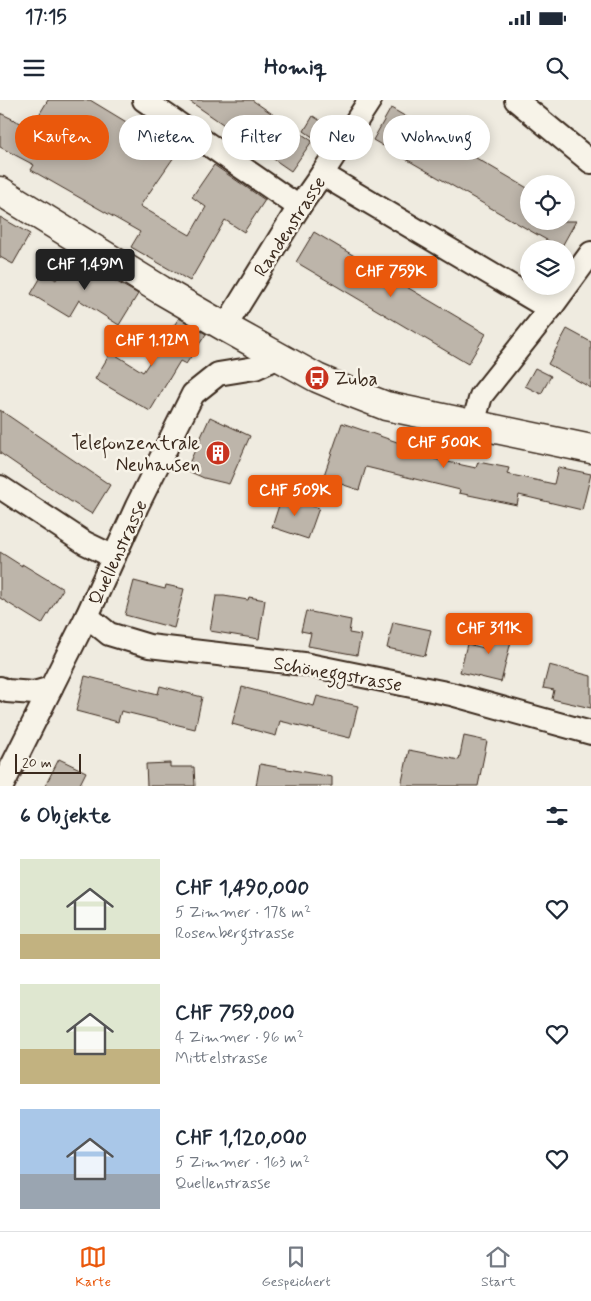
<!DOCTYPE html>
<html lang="de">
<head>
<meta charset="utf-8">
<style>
  body { margin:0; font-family:Mynerve,sans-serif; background:#f2f2f3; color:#1f2937; height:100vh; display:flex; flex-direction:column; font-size:19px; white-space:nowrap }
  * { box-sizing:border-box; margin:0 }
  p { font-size:16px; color:#747a83 }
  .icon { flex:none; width:28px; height:28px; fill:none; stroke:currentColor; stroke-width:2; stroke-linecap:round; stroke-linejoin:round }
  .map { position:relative; height:686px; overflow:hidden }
  .drawer { display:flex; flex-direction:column; background:#fff; flex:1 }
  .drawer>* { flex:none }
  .top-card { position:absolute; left:15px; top:15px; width:561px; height:45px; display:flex; gap:10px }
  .fabs { position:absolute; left:520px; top:75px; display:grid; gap:10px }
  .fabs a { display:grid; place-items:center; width:55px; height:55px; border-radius:50%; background:#fff; box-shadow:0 2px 12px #0003; font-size:25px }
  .scale { position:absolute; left:15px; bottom:12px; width:66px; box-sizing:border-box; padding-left:5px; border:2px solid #3b2a1e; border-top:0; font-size:14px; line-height:18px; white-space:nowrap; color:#3b2a1e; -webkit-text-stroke:4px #f7f3e8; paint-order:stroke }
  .price { position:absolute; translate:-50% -42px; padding:0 11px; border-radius:5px; background:#ea580c; color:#fff; font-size:16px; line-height:32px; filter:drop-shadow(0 1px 2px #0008) }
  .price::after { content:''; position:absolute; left:50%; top:30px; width:15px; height:11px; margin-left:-8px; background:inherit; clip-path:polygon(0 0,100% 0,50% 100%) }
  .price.active { background:#222; color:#fff }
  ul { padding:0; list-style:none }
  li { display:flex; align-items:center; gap:15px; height:125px; padding:0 20px }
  li span { display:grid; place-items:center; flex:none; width:140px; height:100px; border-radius:0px; color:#555 }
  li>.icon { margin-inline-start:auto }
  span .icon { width:60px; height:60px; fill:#fffc; stroke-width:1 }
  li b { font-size:21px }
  h2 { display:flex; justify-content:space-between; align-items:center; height:60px; padding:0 20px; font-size:21px }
  .chip { padding:0 18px; border-radius:22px; background:#fff; box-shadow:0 2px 12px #0003; font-size:18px; line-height:45px }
  .chip.active { background:#ea580c; color:#fff }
  .status { display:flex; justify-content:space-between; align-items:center; height:35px; padding:0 25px; background:#fff; direction:ltr }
  .status svg { height:14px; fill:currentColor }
  header { display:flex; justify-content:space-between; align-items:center; height:65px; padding:0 20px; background:#fff; font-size:22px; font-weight:700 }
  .tab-bar { display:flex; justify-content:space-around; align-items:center; height:70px; border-top:1px solid #e0e1e3; background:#fff; font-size:14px; color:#747a83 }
  .tab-bar a { display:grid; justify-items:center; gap:2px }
  .tab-bar .active { color:#ea580c }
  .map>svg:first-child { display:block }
  .building { fill:#bdb5aa; stroke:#3b2a1e }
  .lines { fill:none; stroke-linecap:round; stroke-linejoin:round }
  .street-casing { stroke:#3b2a1e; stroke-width:26 }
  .secondary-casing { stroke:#3b2a1e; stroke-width:31 }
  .street { stroke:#f7f3e8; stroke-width:22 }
  .secondary { stroke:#f7f3e8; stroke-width:28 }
  .labels { text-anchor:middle; stroke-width:5; stroke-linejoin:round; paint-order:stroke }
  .street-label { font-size:19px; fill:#3b2a1e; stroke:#f7f3e8 }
  .poi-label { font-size:19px; fill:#3b2a1e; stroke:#f7f3e8; text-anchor:start }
</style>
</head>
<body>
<div class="status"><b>17:15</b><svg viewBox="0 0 49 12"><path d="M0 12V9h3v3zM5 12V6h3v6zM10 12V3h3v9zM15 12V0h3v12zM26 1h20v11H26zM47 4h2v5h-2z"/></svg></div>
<header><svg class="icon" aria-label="menu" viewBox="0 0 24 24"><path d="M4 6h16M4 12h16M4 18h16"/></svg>Homiq<svg class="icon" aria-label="search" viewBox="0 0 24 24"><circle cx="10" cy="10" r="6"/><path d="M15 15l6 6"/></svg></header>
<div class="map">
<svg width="591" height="686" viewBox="0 0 591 686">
  <rect width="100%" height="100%" fill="#efebe0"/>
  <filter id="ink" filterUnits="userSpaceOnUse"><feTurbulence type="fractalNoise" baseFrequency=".02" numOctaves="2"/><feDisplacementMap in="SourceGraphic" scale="10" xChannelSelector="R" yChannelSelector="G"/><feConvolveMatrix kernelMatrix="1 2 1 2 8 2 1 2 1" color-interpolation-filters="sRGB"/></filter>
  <g filter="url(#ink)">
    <!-- building -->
    <g class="building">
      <path d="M48 0H90L128 23V24L174 57 140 106 190 135 206 107 192 97 214 65 265 100 244 132 225 120 190 181 131 147 140 132 31 70 34 65 0 47V13L31 28Z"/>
      <path d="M188 0H252L312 41 291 71Z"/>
      <path d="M391 8 529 89V121H576L561 148 529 130 373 40Z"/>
      <path d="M313 16 330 27 320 42 304 31Z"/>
      <path d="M0 117 30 134 13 164 0 157Z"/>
      <path d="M314 132 486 234 468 264 296 162Z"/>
      <path d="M70 155 138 194 119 225 79 200 69 217 31 194 44 172 56 180Z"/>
      <path d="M179 218 206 234 186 264 180 261 150 311 95 279 111 252 143 272Z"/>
      <path d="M567 229 591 242V288L548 264Z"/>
      <path d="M535 268 551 276 541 294 525 286Z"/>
      <path d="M0 310 110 385 92 414 70 401 0 353Z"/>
      <path d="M210 317 250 336 229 384 204 378 186 370Z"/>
      <path d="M342 323 400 343 403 328 439 336 434 359 476 368 478 362 509 368 507 374 554 384 558 367 591 374 582 410 519 395 517 405 459 393 460 390 366 367 359 390 323 378Z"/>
      <path d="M282 396 319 408 308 439 272 427Z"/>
      <path d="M0 452 22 466V464L63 489 42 524 0 498Z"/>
      <path d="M134 481 165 489 166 485 184 489 174 528 125 515Z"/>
      <path d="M216 496H224L248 500 249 497 265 500 259 539 210 531Z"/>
      <path d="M306 511 351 520 349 533 361 535 357 555 308 546 311 533 301 531Z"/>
      <path d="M393 522 431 530 425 556 387 548Z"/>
      <path d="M491 523 514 529 501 582 460 572 467 544 484 548Z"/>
      <path d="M549 565 591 576V608L552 599 554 590 543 588Z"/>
      <path d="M85 576 158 594 160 586 202 597 195 629 121 611 118 622 76 611Z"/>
      <path d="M242 587 314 606 317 596 358 606 350 638 280 621 276 636 232 624Z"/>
      <path d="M464 636 487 641 478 686H401L409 650 459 660Z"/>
      <path d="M59 659 86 672 79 686H45Z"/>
      <path d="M170 663V667H194L195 686H147L146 664Z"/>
      <path d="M260 664 332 677V686H256Z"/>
    </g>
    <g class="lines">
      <defs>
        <g id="street">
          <path d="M144 0 299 107"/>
          <path d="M516 0 591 62"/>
          <path d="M322 74 550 209"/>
          <path d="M225 227 299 107 322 74 370 0"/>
          <path d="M473 324 481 296 550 209 591 153"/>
          <path d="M0 387 85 443 114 457"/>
          <path d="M87 516 109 534 149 546 304 564 451 594 591 633"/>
          <path d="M0 588 7 591 34 593 51 588 87 516 137 406 193 294 218 274 255 268 279 257"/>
          <path d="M2 686 51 588"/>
        </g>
        <path id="secondary" d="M0 91 161 190 225 227 317 278 345 290 386 306 591 349"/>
      </defs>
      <!-- street casing -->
      <use href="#street" class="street-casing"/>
      <!-- secondary casing -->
      <use href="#secondary" class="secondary-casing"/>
      <!-- street -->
      <use href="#street" class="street"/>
      <!-- secondary -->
      <use href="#secondary" class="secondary"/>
    </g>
  </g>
  <!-- icons -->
  <defs>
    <symbol id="bus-disc" viewBox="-11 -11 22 22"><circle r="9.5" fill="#c8321e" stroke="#f7f3e8"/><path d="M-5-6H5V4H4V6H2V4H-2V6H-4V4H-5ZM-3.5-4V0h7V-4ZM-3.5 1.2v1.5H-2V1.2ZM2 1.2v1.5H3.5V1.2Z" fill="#fff"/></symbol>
    <symbol id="building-disc" viewBox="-11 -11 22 22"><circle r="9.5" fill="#c8321e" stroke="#f7f3e8"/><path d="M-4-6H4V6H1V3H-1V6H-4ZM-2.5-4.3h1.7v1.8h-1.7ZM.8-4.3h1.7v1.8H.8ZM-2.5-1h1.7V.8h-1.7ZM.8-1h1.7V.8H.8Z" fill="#fff"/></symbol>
  </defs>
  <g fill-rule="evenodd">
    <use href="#bus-disc" x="303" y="264" width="28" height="28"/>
    <use href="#building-disc" x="204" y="339" width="28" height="28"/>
  </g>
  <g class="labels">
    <!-- street labels -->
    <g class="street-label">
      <text transform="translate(289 126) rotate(-57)" y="7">Randenstrasse</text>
      <text transform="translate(117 452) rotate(-65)" y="7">Quellenstrasse</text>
      <text transform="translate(338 573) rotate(10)" y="7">Schöneggstrasse</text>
    </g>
    <!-- poi labels -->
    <g class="poi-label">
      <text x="334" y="285">Zuba</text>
      <text x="200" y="349" text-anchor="end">Telefonzentrale<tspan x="200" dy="22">Neuhausen</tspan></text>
    </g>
  </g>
</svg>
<div class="fabs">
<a><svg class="icon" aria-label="locate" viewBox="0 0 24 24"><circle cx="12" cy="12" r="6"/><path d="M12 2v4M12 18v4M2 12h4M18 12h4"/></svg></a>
<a><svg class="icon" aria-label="layers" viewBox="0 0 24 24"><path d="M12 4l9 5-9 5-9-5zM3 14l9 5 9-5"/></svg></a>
</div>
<div class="scale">20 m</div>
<b class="price active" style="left:85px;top:191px">CHF 1.49M</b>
<b class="price" style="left:391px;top:198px">CHF 759K</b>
<b class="price" style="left:152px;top:267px">CHF 1.12M</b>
<b class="price" style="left:444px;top:369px">CHF 500K</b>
<b class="price" style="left:295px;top:417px">CHF 509K</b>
<b class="price" style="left:489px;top:555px">CHF 311K</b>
<div class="top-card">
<a class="chip active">Kaufen</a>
<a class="chip">Mieten</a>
<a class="chip">Filter</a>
<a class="chip">Neu</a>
<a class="chip">Wohnung</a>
</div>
</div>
<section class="drawer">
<h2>6 Objekte<svg class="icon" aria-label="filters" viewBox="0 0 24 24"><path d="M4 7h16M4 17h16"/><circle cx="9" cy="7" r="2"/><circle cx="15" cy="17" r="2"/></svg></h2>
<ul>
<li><span style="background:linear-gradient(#dfe7d0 75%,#c2b280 0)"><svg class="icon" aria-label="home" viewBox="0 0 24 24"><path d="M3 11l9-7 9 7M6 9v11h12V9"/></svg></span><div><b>CHF 1,490,000</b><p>5 Zimmer · 178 m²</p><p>Rosenbergstrasse</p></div><svg class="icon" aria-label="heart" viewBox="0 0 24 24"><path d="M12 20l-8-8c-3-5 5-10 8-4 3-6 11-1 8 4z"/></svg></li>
<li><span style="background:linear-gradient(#dfe7d0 65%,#c2b280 0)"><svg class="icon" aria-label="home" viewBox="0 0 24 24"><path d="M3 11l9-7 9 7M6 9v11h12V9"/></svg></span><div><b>CHF 759,000</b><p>4 Zimmer · 96 m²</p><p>Mittelstrasse</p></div><svg class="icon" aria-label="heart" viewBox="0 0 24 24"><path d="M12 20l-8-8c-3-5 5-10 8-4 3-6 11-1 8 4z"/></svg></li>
<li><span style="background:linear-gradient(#a9c7e8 65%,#9aa5b1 0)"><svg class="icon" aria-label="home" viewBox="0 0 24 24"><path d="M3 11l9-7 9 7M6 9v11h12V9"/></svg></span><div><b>CHF 1,120,000</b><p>5 Zimmer · 163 m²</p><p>Quellenstrasse</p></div><svg class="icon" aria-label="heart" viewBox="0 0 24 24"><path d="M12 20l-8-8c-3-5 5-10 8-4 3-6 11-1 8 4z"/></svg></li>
</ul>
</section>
<nav class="tab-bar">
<a class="active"><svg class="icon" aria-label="map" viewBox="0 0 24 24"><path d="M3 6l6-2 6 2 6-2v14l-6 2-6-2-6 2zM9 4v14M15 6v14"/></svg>Karte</a>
<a><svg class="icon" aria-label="saved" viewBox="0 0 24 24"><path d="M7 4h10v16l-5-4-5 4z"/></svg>Gespeichert</a>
<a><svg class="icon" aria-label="home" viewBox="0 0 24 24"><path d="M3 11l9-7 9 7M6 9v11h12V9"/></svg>Start</a>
</nav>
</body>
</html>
